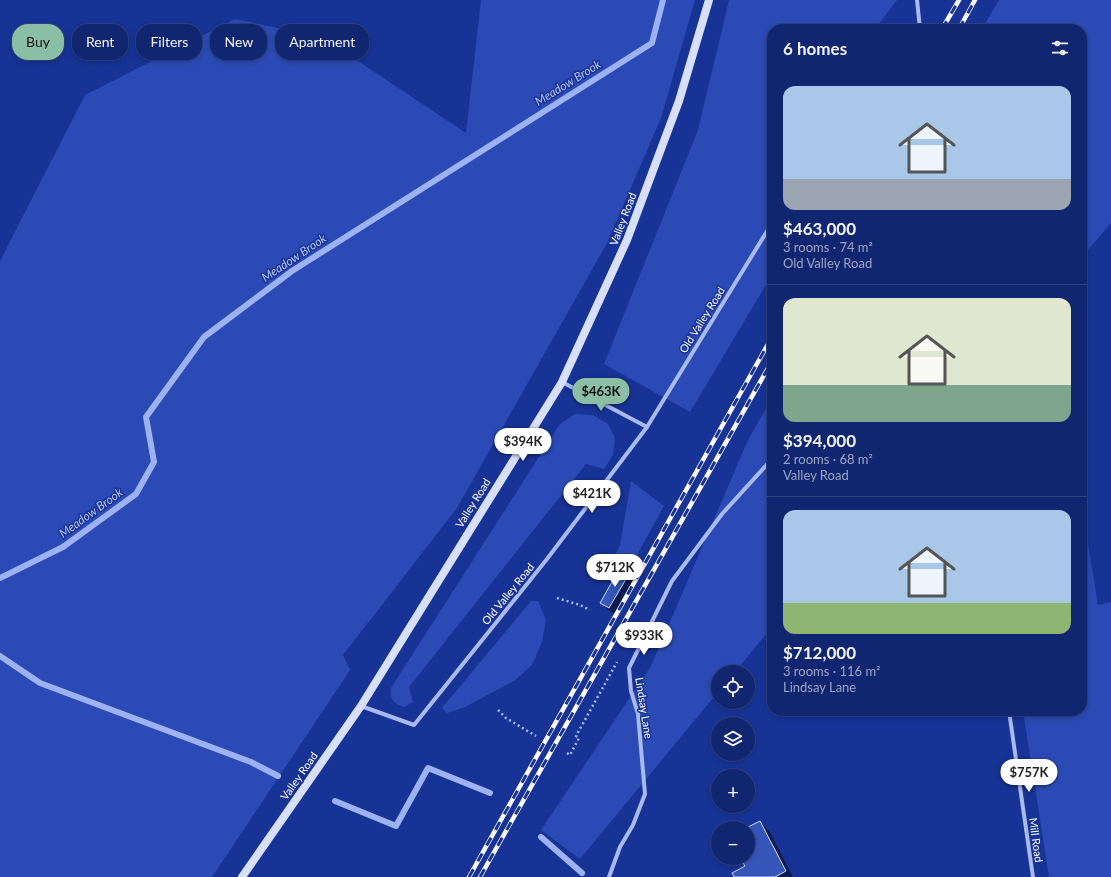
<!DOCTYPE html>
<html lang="en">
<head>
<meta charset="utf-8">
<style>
  body { margin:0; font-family:Lato,sans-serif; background:#1a2e75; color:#f1f3f6; height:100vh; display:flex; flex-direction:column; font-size:15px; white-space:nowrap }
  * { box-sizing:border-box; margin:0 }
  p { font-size:13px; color:#9ca5c3 }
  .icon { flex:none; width:22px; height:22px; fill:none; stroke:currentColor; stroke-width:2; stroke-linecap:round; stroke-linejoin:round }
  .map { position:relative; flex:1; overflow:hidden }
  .sheet { position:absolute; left:767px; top:24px; width:320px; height:692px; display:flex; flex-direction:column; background:#112670; border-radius:16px; box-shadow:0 2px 6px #0003,0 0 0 1px #304383 }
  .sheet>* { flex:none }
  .guide { position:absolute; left:12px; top:24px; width:380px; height:36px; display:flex; gap:8px }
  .tools { position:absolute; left:711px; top:665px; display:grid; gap:8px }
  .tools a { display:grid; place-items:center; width:44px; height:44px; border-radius:50%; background:#112670; box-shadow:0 2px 6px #0003,0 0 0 1px #304383; font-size:20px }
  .price { position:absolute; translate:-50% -34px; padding:0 9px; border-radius:14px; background:#fff; color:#222; font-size:13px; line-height:26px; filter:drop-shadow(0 1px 2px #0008) }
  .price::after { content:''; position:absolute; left:50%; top:24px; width:12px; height:9px; margin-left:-6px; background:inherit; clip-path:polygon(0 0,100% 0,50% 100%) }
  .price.on { background:#8abfa5; color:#111 }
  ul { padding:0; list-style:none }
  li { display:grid; align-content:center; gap:8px; height:212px; padding:0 16px }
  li+li { border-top:1px solid #304383 }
  li span { display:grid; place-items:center; height:124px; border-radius:12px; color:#555 }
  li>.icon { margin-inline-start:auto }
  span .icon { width:72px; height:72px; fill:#fffc; stroke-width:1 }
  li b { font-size:17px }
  h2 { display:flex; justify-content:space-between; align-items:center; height:48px; padding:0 16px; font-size:17px }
  .tag { padding:0 14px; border-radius:16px; background:#112670; box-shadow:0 2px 6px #0003,0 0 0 1px #304383; font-size:14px; line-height:36px }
  .tag.on { background:#8abfa5; color:#111 }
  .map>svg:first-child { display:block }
  .green { fill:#2b4ab5 }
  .shadow { fill:#0007 }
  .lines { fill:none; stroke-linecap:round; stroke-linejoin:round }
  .stream { stroke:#9cb2f3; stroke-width:6 }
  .building { fill:#3756ba; stroke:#d0dbfc }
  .path { stroke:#a9baf1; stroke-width:2.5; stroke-dasharray:2 3; stroke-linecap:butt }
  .street { stroke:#a9baf1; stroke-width:4 }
  .secondary { stroke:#d8dffc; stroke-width:8 }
  .rail-casing { stroke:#fff; stroke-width:4.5 }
  .rail { stroke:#173396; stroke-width:3; stroke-dasharray:9; stroke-linecap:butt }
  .labels { text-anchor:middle; stroke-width:3; stroke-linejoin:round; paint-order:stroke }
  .street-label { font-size:11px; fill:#fff; stroke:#173396 }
  .water-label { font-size:12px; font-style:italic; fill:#b6c5f8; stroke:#173396 }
</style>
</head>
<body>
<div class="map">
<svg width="1111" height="877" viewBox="0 0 1111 877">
  <rect width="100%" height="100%" fill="#173396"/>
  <!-- green -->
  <g class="green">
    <path d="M481 0H695L661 118 607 243 457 508 343 655 350 670 212 877H0V261L85 95 235 19 322 37 466 133Z"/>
    <path d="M729 0H897L875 29H772V275L690 412 604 364 698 130Z"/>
    <path d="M999 0H1111V223L1082 257V29H982Z"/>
    <path d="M772 398V627L735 672H718V692L580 859 541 830 651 666 748 440Z"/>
    <path d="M575 414 593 415 608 424 615 438 613 455 604 469 586 464 409 687 413 702 404 707C393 703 390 700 391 688L560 424Z"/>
    <path d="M631 481 664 506 632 564 615 555 620 545Z"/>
    <path d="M1082 507 1098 605 1111 602V877H1049L1023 711H1082Z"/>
    <path d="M531 601H538L546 620 542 642 532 665 514 681 465 707 447 713 442 708Z"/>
  </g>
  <!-- shadow -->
  <g class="shadow">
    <path d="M620 570 629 575 636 582 616 615 608 610 601 603Z"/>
    <path d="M760 822 770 832 793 877H735L746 867 741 858H748V828Z"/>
  </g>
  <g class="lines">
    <!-- stream -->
    <g class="stream">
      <path d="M0 578 63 547 136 494 154 462 146 417 204 337 292 271 652 43 663 0"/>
      <path d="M0 656 40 683 251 762 278 776"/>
      <path d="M335 801 396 826 428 768 490 793"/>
      <path d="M541 837 582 873"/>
    </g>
  </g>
  <!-- building -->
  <g class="building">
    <path d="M620 568 629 574 609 608 600 603Z"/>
    <path d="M760 821 786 871 775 877H734L732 873 745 866 740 858H748V828H746Z"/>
  </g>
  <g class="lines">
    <!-- path -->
    <g class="path">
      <path d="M557 598 580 605 590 610"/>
      <path d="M498 710 506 718 536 736"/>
      <path d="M567 753 570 755 579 738 576 736 617 662"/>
    </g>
    <!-- street -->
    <g class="street">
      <path d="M917 0 920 29"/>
      <path d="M562 382 647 427"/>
      <path d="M361 706 414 725 547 559 647 427 772 223"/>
      <path d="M1009 711 1033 877"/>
      <path d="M609 877 620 847 633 825 645 794 638 714 631 691 629 668 672 581 722 514 772 459"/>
    </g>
    <!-- secondary -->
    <path class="secondary" d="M242 877 361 706 562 382 627 240 679 101 709 0"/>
    <defs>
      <g id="rail">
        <path d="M942 29 959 0"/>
        <path d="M959 29 975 0"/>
        <path d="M469 877 772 337"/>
        <path d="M480 877 772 361"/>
      </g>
    </defs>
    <!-- rail casing -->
    <use href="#rail" class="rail-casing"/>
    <!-- rail -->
    <use href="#rail" class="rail"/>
  </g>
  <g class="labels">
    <!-- street labels -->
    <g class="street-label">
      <text transform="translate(623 219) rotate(-69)" y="4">Valley Road</text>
      <text transform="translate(702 320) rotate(-58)" y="4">Old Valley Road</text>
      <text transform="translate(473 503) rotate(-58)" y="4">Valley Road</text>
      <text transform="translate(508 594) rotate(-51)" y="4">Old Valley Road</text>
      <text transform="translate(644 708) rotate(81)" y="4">Lindsay Lane</text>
      <text transform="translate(299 776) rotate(-55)" y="4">Valley Road</text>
      <text transform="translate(1036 840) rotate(82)" y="4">Mill Road</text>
    </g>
    <!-- water labels -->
    <g class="water-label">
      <text transform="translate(568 83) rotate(-32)" y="4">Meadow Brook</text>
      <text transform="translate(294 258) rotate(-34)" y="4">Meadow Brook</text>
      <text transform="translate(91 513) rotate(-36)" y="4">Meadow Brook</text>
    </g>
  </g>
</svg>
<div class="tools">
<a><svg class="icon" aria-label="locate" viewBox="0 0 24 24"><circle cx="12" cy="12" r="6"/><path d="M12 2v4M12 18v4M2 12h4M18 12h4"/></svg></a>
<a><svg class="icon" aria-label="layers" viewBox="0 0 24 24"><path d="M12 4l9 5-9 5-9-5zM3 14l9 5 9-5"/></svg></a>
<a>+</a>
<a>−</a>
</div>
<b class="price on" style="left:601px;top:412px">$463K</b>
<b class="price" style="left:523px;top:462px">$394K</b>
<b class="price" style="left:592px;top:514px">$421K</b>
<b class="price" style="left:615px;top:588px">$712K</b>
<b class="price" style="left:644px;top:656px">$933K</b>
<b class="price" style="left:1029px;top:793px">$757K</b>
<div class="guide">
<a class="tag on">Buy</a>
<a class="tag">Rent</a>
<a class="tag">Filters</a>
<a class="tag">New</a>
<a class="tag">Apartment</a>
</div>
<section class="sheet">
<h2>6 homes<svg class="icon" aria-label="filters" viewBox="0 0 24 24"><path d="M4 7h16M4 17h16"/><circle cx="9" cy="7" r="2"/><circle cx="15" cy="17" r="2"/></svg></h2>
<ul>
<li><span style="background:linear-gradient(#a9c7e8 75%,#9aa5b1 0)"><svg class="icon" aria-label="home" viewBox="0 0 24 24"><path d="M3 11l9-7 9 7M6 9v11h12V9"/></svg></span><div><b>$463,000</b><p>3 rooms · 74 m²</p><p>Old Valley Road</p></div></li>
<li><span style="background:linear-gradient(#dfe7d0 70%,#7fa58c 0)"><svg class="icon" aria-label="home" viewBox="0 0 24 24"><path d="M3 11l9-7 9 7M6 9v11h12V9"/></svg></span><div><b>$394,000</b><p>2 rooms · 68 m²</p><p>Valley Road</p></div></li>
<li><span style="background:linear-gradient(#a9c7e8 75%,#8fb573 0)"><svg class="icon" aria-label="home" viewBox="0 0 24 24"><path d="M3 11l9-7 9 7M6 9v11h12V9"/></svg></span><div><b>$712,000</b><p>3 rooms · 116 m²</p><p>Lindsay Lane</p></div></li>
</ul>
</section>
</div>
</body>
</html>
